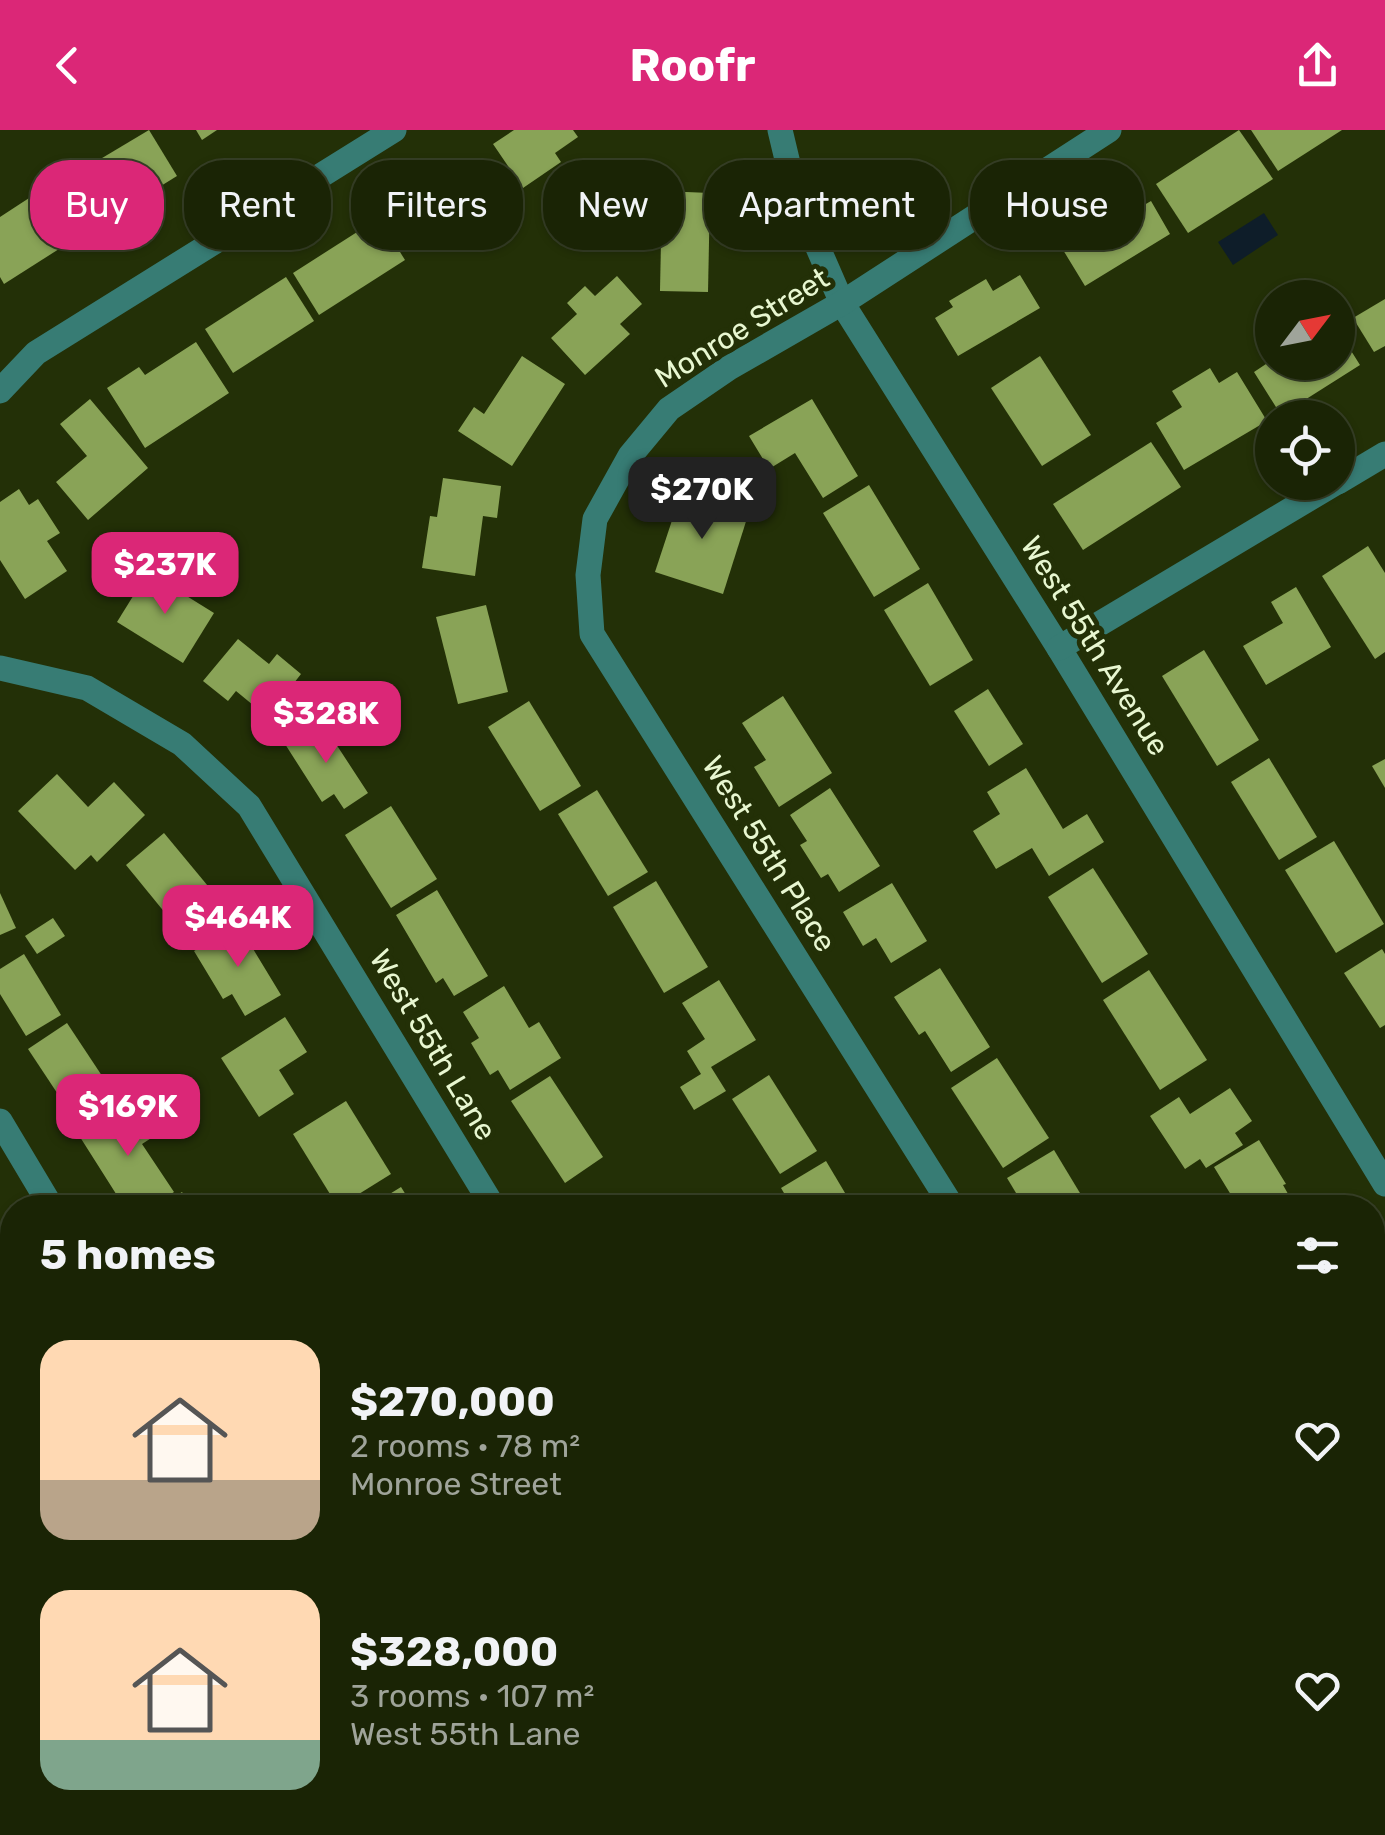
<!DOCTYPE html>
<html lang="en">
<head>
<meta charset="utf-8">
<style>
  body { margin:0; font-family:Rubik,sans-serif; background:#232c0f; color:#f1f3f6; height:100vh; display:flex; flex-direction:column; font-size:38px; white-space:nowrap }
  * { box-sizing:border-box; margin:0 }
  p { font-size:32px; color:#9fa49a }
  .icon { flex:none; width:55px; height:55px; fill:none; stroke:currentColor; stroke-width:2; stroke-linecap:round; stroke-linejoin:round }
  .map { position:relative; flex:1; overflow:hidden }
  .side { position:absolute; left:0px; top:1065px; width:1385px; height:640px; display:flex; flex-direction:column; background:#1a2405; border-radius:40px 40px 0 0; box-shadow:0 2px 8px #0004,0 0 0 2px #384127 }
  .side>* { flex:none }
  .guide { position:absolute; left:30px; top:30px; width:1325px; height:90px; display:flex; gap:20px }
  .needle { width:65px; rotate:58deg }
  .tools { position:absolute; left:1255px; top:150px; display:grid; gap:20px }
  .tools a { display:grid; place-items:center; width:100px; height:100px; border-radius:50%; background:#1a2405; box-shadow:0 2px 8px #0004,0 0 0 2px #384127; font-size:50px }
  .price { position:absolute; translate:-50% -85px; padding:0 22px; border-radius:20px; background:#db2777; color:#fff; font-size:32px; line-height:65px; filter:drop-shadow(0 2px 5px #0008) }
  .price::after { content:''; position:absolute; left:50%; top:60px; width:30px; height:22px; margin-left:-15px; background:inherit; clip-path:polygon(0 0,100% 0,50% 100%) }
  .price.current { background:#222; color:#fff }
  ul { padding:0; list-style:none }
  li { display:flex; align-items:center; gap:30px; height:250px; padding:0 40px }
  li span { display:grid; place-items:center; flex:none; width:280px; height:200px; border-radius:30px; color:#555 }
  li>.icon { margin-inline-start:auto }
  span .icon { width:120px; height:120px; fill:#fffc; stroke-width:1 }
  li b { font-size:42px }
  h2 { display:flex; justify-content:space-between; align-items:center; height:120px; padding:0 40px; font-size:42px }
  .pill { padding:0 35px; border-radius:40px; background:#1a2405; box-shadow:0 2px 8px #0004,0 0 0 2px #384127; font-size:35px; line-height:90px }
  .pill.current { background:#db2777; color:#fff }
  header { display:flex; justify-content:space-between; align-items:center; height:130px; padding:0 40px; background:#db2777; color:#fff; font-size:45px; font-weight:700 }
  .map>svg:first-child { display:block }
  .water { fill:#0e1d29 }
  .building { fill:#89a357 }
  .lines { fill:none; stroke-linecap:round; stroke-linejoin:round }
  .street { stroke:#377c74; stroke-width:25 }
  .labels { text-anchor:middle; stroke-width:10; stroke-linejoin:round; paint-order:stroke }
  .street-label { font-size:30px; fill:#e8f7d1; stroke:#233007 }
</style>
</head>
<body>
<header><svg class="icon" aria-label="back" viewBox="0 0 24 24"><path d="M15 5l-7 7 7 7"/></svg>Roofr<svg class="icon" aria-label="share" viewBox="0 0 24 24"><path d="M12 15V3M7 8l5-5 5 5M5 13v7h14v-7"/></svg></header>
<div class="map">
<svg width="1385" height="1705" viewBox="0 0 1385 1705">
  <rect width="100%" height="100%" fill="#233007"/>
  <!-- water -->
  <path class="water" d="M1264 83 1278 105 1233 135 1218 112Z"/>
  <!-- building -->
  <g class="building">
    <path d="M149 0 177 46 101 93 72 46Z"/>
    <path d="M196 0H217L202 10Z"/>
    <path d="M514 0H573L578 7 555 23 561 32 523 58 493 14Z"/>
    <path d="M1239 0 1273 49 1188 103 1156 54Z"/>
    <path d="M1251 0H1342L1278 41Z"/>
    <path d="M463 33 485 66 409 117 387 84Z"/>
    <path d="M49 55 81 105 4 154 0 147V87Z"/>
    <path d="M662 61 710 63 708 162 660 161Z"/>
    <path d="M1151 71 1170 104 1085 156 1057 110 1096 86 1103 99Z"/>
    <path d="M379 88 405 130 319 185 293 143Z"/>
    <path d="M1020 145 1040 178 958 226 935 188 953 177 949 171 986 149 993 161Z"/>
    <path d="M617 146 642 174 620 194 630 204 585 245 551 208 577 184 567 173 585 156 595 166Z"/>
    <path d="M286 147 314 191 233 243 205 199Z"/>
    <path d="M1385 169V216L1374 222 1353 188Z"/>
    <path d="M1338 200 1360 235 1281 285 1254 242 1272 230V232H1338Z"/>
    <path d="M196 212 229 263 145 318 107 258 139 237 145 245Z"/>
    <path d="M522 226 565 254 512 336 458 301 474 277 484 284Z"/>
    <path d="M1040 226 1091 305 1042 336 991 258Z"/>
    <path d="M1210 238 1219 253 1237 242 1267 291 1184 340 1156 293 1182 277 1172 261Z"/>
    <path d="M90 269 148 338 88 390 56 352 87 326 60 294Z"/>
    <path d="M812 269 858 346 823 368 795 323 769 339 749 306Z"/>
    <path d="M1151 312 1181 357 1083 420 1053 374Z"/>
    <path d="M443 348 501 356 497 388 483 386 475 446 422 438 430 386 437 387Z"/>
    <path d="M869 355 920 439 874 467 823 383Z"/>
    <path d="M19 359 29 375 38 369 60 403 47 411 67 441 25 469 0 430V372Z"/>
    <path d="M682 360 749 382 723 464 655 442Z"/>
    <path d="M1368 416 1385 443V522L1375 529 1322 446Z"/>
    <path d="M148 442 214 483 183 533 117 492Z"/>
    <path d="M928 453 973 530 930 556 884 480Z"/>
    <path d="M1296 457 1331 517 1266 555 1243 516 1283 493 1271 472Z"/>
    <path d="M486 475 508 562 458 574 436 487Z"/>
    <path d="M238 509 269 534 277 524 301 544 280 571 271 565 259 580 236 561 228 571 203 551Z"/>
    <path d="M1204 520 1259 610 1217 636 1162 546Z"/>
    <path d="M988 559 1023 614 989 636 954 581Z"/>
    <path d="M783 566 832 643 779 677 754 637 766 630 742 593Z"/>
    <path d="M529 571 581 656 540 681 488 597Z"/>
    <path d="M321 591 368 663 344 679 334 664 322 672 285 614Z"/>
    <path d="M1269 628 1317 707 1279 730 1231 652Z"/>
    <path d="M1385 629V658L1372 636Z"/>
    <path d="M1026 638 1063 699 1087 684 1104 712 1049 746 1032 718 996 739 973 701 1000 684 987 662Z"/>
    <path d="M57 644 88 677 114 652 145 685 97 732 91 725 75 740 18 681Z"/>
    <path d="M830 658 880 736 839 762 828 744 821 748 800 715 807 711 790 685Z"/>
    <path d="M597 660 648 742 608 766 558 684Z"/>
    <path d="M391 676 437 749 391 778 345 705Z"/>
    <path d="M164 703 227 779 188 811 126 735Z"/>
    <path d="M1334 711 1384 794 1336 823 1285 740Z"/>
    <path d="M1093 738 1148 824 1102 853 1048 767Z"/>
    <path d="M656 751 708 837 664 863 613 777Z"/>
    <path d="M892 753 927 811 891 833 876 808 863 816 843 782Z"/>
    <path d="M437 760 488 846 454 866 443 848 436 853 396 785Z"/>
    <path d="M0 763 16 798 0 805Z"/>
    <path d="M53 788 65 806 37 824 25 806Z"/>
    <path d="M238 794 281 865 245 886 232 864 223 869 194 821Z"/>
    <path d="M1382 819 1385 824V895L1380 898 1344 843Z"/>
    <path d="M24 824 61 885 26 906 0 864V839Z"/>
    <path d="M940 838 990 917 951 942 925 901 919 905 894 867Z"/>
    <path d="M1149 840 1207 930 1160 960 1103 870Z"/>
    <path d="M719 850 756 910 711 937 726 961 694 980 680 957 701 944 687 921 705 909 682 873Z"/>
    <path d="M504 856 529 898 539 892 561 928 510 960 498 940 490 945 471 913 479 908 463 882Z"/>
    <path d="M285 887 307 922 279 940 294 964 259 987 221 928Z"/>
    <path d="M67 893 118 970 79 996 28 919Z"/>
    <path d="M997 928 1049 1008 1003 1038 951 958Z"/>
    <path d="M769 945 817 1021 780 1044 732 969Z"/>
    <path d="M550 946 603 1027 565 1053 511 971Z"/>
    <path d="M1230 958 1252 991 1235 1003 1243 1015 1206 1038 1200 1029 1185 1039 1150 986 1179 967 1190 984Z"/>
    <path d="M346 971 391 1044 338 1077 293 1004Z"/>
    <path d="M134 972 156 1005 142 1014 174 1062 150 1078H125L80 1007Z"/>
    <path d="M1259 1010 1286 1054 1283 1055 1296 1078H1239L1214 1037Z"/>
    <path d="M1054 1020 1089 1078H1025L1007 1048Z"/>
    <path d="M826 1031 854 1078H793L781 1058Z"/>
    <path d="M401 1057 414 1078H367Z"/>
    <path d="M182 1062 192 1078H158Z"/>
    <path d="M7 1151 12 1159V1265L8 1268 0 1256V1155Z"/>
    <path d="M1372 1237 1385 1275 1372 1280Z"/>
    <path d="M1372 1439 1385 1442V1493L1372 1491Z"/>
    <path d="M1385 1532V1595L1372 1603V1541Z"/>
    <path d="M59 1692H102L108 1702 102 1705H67Z"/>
    <path d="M279 1692H316L296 1705H287Z"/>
    <path d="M795 1692H827L836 1705H777Z"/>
    <path d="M842 1692H880L859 1705H849Z"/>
    <path d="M1102 1692 1109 1704 1128 1692H1136L1143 1705H1080Z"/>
    <path d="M1141 1692H1227L1208 1705H1150Z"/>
  </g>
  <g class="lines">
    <!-- street -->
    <g class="street">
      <path d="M780 0 796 67 842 173 1059 518 1385 1054"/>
      <path d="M0 261 36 223 394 0"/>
      <path d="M1338 352 1385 324"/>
      <path d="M1059 518 1337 352"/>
      <path d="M0 538 87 558 182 614 249 676 494 1078"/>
      <path d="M0 991 52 1078"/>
      <path d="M953 1078 592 504 588 445 595 389 630 326 669 279 729 238 842 173 1109 0"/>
      <path d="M1372 1359H1385"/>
      <path d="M0 1461 12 1452"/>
      <path d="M447 1692 471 1705"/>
      <path d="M633 1705 656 1692"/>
      <path d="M1353 1705 1372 1692"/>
    </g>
  </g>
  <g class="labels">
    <!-- street labels -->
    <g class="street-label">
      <text transform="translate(742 198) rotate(-32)" y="10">Monroe Street</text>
      <text transform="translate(1095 516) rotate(58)" y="10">West 55th Avenue</text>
      <text transform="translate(769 724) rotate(58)" y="10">West 55th Place</text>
      <text transform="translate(433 915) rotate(59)" y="10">West 55th Lane</text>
    </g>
  </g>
</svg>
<div class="tools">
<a><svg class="needle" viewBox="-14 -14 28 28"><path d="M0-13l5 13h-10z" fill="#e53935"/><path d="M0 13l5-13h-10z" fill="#9fa49a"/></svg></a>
<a><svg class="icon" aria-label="locate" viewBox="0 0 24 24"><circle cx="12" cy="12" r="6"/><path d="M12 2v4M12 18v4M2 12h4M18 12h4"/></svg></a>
</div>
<b class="price current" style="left:702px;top:412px">$270K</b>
<b class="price" style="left:165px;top:487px">$237K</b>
<b class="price" style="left:326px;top:636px">$328K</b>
<b class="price" style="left:238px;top:840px">$464K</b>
<b class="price" style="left:128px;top:1029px">$169K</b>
<div class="guide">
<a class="pill current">Buy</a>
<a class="pill">Rent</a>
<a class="pill">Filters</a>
<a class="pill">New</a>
<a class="pill">Apartment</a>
<a class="pill">House</a>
</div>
<section class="side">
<h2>5 homes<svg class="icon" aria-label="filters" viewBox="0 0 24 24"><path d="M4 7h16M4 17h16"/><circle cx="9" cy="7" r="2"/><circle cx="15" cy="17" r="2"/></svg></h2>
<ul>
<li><span style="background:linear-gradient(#ffd9b3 70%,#b9a48a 0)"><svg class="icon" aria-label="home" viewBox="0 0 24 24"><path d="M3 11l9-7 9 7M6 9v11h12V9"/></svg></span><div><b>$270,000</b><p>2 rooms · 78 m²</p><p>Monroe Street</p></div><svg class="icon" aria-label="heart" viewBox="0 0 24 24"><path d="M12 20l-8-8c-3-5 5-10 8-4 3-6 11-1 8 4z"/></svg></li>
<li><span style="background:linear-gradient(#ffd9b3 75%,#7fa58c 0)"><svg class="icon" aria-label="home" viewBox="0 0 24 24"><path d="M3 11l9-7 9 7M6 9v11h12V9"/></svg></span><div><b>$328,000</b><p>3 rooms · 107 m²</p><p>West 55th Lane</p></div><svg class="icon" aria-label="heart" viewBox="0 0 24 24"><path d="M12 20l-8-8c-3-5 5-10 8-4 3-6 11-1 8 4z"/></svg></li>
</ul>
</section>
</div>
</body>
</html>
